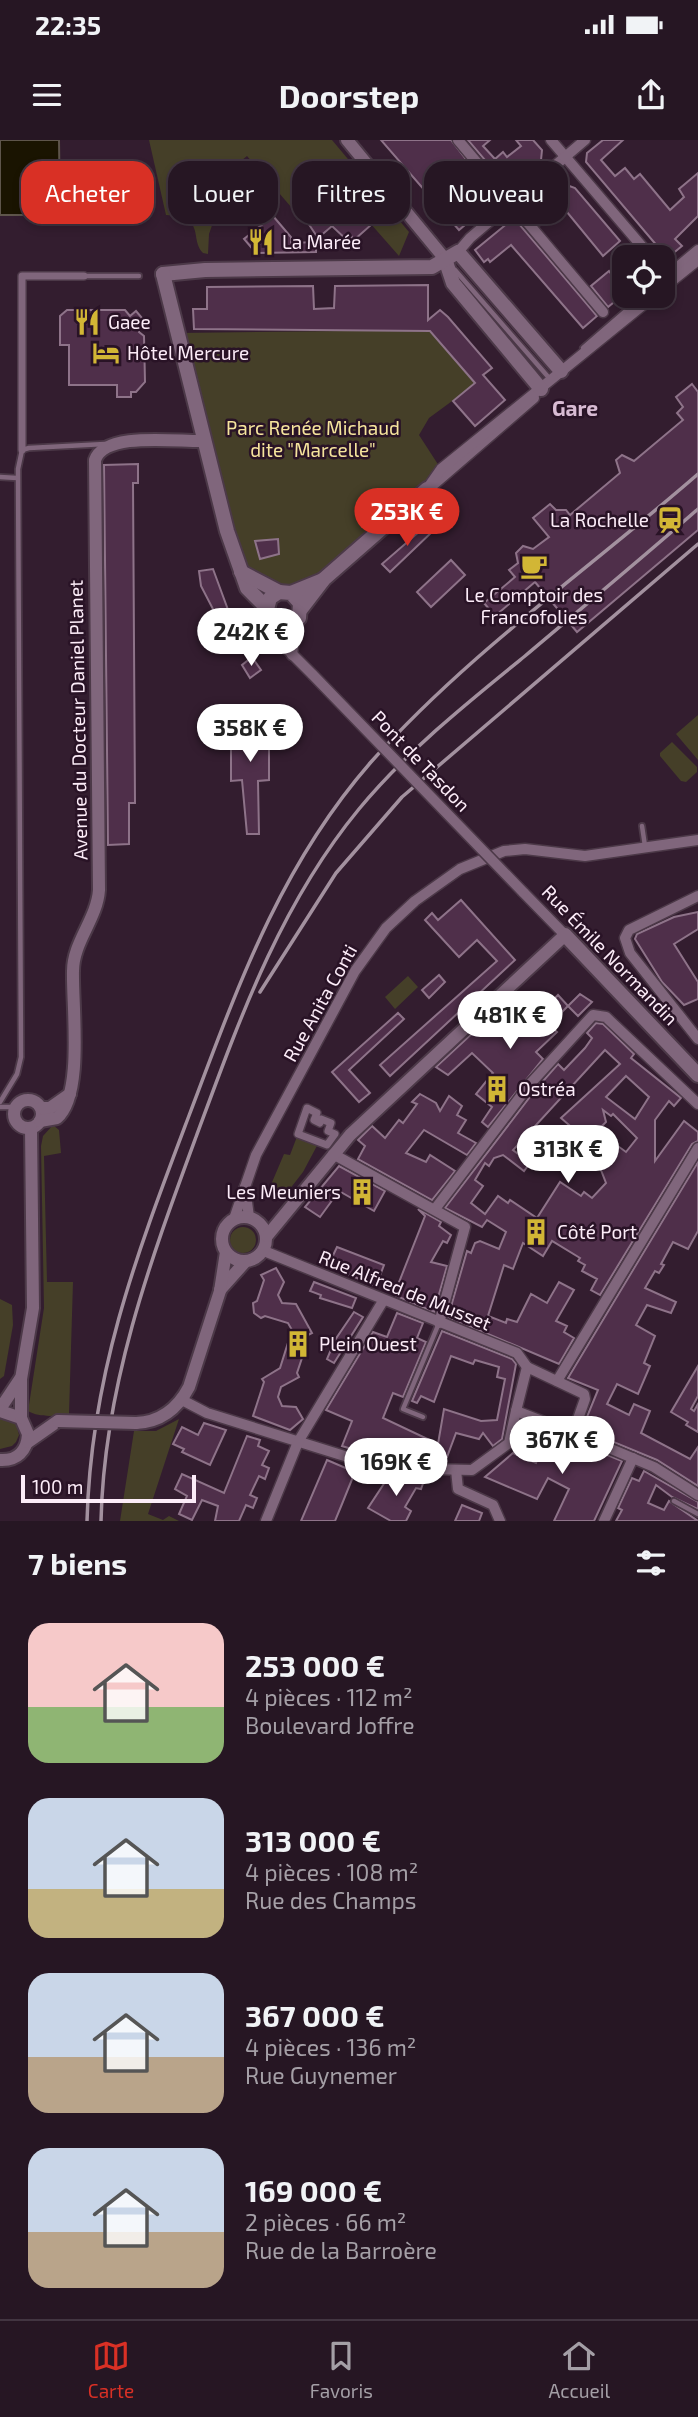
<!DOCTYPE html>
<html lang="fr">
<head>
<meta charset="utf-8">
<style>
  body { margin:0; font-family:"Exo 2",sans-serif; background:#322330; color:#f1f3f6; height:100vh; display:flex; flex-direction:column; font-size:26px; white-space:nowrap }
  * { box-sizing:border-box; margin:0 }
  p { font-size:23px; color:#a49fa6 }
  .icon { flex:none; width:38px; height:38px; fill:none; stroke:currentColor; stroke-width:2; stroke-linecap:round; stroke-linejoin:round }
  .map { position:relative; height:1381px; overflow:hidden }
  .drawer { display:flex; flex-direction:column; background:#261623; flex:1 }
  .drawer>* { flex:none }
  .banner { position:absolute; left:21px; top:21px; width:656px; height:63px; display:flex; gap:14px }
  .buttons { position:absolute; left:612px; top:105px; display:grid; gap:14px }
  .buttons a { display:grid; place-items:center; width:63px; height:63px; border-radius:14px; background:#261623; box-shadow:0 4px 10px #0003,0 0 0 2px #423541; font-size:35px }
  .scale { position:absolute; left:21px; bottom:18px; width:175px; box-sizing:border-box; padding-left:7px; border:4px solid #fcecf8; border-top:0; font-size:19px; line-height:24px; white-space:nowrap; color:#fcecf8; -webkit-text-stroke:5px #291326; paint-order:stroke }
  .price { position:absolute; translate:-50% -60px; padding:0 16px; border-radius:24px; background:#fff; color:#222; font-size:23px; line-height:46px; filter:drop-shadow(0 2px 4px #0008) }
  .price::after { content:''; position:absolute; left:50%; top:42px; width:21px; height:16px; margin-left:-10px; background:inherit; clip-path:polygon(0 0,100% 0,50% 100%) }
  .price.active { background:#d93025; color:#fff }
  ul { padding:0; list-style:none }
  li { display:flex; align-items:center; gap:21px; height:175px; padding:0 28px }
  li span { display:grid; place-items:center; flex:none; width:196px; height:140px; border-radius:21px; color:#555 }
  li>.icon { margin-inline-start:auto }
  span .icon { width:84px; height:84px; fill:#fffc; stroke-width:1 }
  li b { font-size:30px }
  h2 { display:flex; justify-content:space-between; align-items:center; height:84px; padding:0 28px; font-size:30px }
  .chip { padding:0 24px; border-radius:21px; background:#261623; box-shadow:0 4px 10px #0003,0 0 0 2px #423541; font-size:24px; line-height:63px }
  .chip.active { background:#d93025; color:#fff }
  .status { display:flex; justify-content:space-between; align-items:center; height:49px; padding:0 35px; background:#261623; direction:ltr }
  .status svg { height:19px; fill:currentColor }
  header { display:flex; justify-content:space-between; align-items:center; height:91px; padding:0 28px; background:#261623; font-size:32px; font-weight:700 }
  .tabs { display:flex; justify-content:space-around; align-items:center; height:98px; border-top:2px solid #423541; background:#261623; font-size:19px; color:#a49fa6 }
  .tabs a { display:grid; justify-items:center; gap:4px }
  .tabs .active { color:#d93025 }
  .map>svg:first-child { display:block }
  .green { fill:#453f28 }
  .water { fill:#1a1401; stroke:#5e554b; stroke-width:2 }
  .building { fill:#4f2f4a; stroke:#8e7389; stroke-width:2; fill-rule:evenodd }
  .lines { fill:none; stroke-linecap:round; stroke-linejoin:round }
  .service-casing { stroke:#4c3948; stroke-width:8 }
  .pedestrian-casing { stroke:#4c3948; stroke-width:10 }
  .minor-casing { stroke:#4c3948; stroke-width:13 }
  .tertiary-casing { stroke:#4c3948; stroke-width:16 }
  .secondary-casing { stroke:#4c3948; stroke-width:18 }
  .service { stroke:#80667c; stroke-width:4.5 }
  .pedestrian { stroke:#80667c; stroke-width:7 }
  .minor { stroke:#80667c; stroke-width:10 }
  .tertiary { stroke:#80667c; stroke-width:12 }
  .secondary { stroke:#80667c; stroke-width:14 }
  .rail { stroke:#a3919f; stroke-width:3.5 }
  .minor-bridge-casing { stroke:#4c3948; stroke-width:13; stroke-linecap:butt }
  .tertiary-bridge-casing { stroke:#4c3948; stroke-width:16; stroke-linecap:butt }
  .minor-bridge { stroke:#80667c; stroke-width:10 }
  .tertiary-bridge { stroke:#80667c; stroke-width:12 }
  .labels { text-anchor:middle; stroke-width:5; stroke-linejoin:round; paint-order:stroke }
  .poi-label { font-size:19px; fill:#fcecf8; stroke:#291326; text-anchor:start }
  .park-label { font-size:19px; fill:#f6e59d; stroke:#291326 }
  .street-label { font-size:19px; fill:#fcecf8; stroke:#291326 }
  .neighbourhood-label { font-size:21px; font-weight:bold; fill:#d8bbd3; stroke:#291326 }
</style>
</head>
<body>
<div class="status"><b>22:35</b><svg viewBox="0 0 49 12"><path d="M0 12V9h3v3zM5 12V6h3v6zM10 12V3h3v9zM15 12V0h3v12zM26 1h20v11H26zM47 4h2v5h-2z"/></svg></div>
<header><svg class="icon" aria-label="menu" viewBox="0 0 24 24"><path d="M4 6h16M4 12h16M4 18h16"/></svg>Doorstep<svg class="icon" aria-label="share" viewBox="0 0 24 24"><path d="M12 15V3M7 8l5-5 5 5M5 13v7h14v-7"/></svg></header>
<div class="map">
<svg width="698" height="1381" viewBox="0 0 698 1381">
  <rect width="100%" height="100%" fill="#331d2f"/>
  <!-- green -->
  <g class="green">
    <path d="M149 0H332L409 92 399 116 341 50 304 82 247 16 210 46 215 77 209 94 208 114 203 113C189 98 207 78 166 75Z"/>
    <path d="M433 190 478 242 429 278 419 295 441 329 324 439 291 453 240 431 178 193Z"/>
    <path d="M698 575V620L676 594Z"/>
    <path d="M672 602 697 627V632L686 642 681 641 660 616V613Z"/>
    <path d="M408 836 418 847 395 869 385 857Z"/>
    <path d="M53 985 59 990 61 1013 44 1016 47 1142H73L69 1274C56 1276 40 1278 28 1271L44 1168 41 1006 43 996Z"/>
    <path d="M298 994 319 1002 303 1032 282 1059 270 1047 284 1014 290 1015Z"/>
    <circle cx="243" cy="1100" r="13"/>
    <path d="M0 1159 12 1165 13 1185 4 1236 0 1239Z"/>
    <path d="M0 1275 16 1283 19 1295 16 1302 12 1306 0 1309Z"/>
    <path d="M179 1279 148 1374 163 1380 169 1376 179 1381H120L134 1291H156Z"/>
  </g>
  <!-- water -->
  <path class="water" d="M0 0H59L60 75H0Z"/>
  <!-- building -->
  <g class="building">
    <path d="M381 0H451L493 54V61L459 90Z"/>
    <path d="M468 0H490L483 6 495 19 503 12 507 17 521 6 516 0H533L542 10 541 20 513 45H506Z"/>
    <path d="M603 0H623L601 20 615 36 625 28 634 39 640 34 670 70 684 57 679 49 698 33V76L675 99 682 106 671 115 667 116 658 107 586 22 587 13Z"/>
    <path d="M240 27 246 36 241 40 246 47 235 56 222 40Z"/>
    <path d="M564 44 575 48 620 101 603 116 567 72H556L540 85 525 68 552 45Z"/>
    <path d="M341 50 371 85 354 100 352 97 348 101 332 86 318 98 306 80Z"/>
    <path d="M273 76 291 97V103L316 102V112L256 113 244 99Z"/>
    <path d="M514 78 597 176 583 188 511 105 490 122 488 119 484 122 475 110Z"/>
    <path d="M609 131 625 153 608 167 591 146Z"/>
    <path d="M428 145V180L440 170 448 177 492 228 483 235 505 260 475 286 453 261 475 243 430 191 194 189 193 169H207V147L313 146 314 169 334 168 335 146Z"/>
    <path d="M67 170H125L130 176 136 171 142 178 139 182V192L144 196 145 242 136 252H131V257H117V245H69V205H60V176Z"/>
    <path d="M692 244 698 252V390L577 492 535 442 495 476 484 463 515 437 509 430 518 423 516 413 523 406 533 409 549 397 533 378 550 364 556 370H566L570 375 620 333 616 320 622 315 634 321 683 280 677 273 683 267 676 257Z"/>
    <path d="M138 324V343H133L135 663H129V704L108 705 104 325Z"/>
    <path d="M428 384 434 390 390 432 382 424Z"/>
    <path d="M278 399 279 414 260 419 255 401Z"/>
    <path d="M451 420 465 435 431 467 417 452Z"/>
    <path d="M213 429 238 497 229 500 201 446 199 431Z"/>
    <path d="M252 517 261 530 250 538 242 525Z"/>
    <path d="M252 578H269V640L258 641 259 694H247L242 640 231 641V597H223V586L252 585Z"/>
    <path d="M461 760 515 820 390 936 380 925 497 821 477 800 459 817 425 780 432 773 438 780Z"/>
    <path d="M698 772V789L674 804 698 842V859L684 865 662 842 635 799 637 794 674 777Z"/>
    <path d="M439 835 445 842 429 858 422 850Z"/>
    <path d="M580 854 592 862 578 876 568 866 549 885 557 892 536 912 543 919 488 987 482 982 492 967 476 954 493 933 472 913 448 935 436 927 491 876 496 881 506 872 516 881 532 867 539 874 558 855 568 866Z"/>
    <path d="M398 873 404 879 349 930 370 953 359 962 332 932Z"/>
    <path d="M596 883 603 884 634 914 631 918 681 958 674 966 669 961 655 980V1021L684 981 698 992V1001L692 1004 600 1155 591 1150 597 1139 582 1131 585 1125 578 1121 580 1118 552 1101 543 1116 523 1103 513 1129 504 1125 488 1176 506 1183 507 1179 517 1182 531 1154 547 1163 559 1142 574 1150 556 1181 567 1186 564 1192 574 1198 559 1224 448 1177 467 1111 471 1113 475 1103 480 1101 499 1109 506 1092 487 1080 482 1087 445 1068 536 949 558 924 564 930 585 908 592 898 587 893ZM605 910 620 924 561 978 584 998 567 1018 575 1026 586 1013 599 1025 606 1043 592 1058 584 1052 581 1056 560 1042 537 1078 510 1060 508 1063 498 1056 485 1074 471 1063 483 1046 475 1040 485 1023 489 1026 494 1018 503 1015 524 1031 530 1023 513 1010ZM626 936 649 957 635 979 606 957ZM603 970 611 976 613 974 637 998 626 1012 597 991 606 982Z"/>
    <path d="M420 954 436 963 440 971 449 956 462 966 457 975 466 980 458 993 476 1003 467 1015 424 990 406 1013 426 1022 430 1015 455 1031 432 1060 358 1019 365 1006 358 1000 372 986 385 998 399 980 403 983 417 964 412 962Z"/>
    <path d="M698 1022V1091L688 1109 673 1102 661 1124 664 1125 659 1133 655 1131 645 1148 676 1162 671 1173 647 1165 636 1185 655 1196 644 1223 650 1226 638 1254 617 1244 607 1264 629 1275 634 1264 650 1271 641 1293 690 1319 698 1307V1346L657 1320 582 1289 598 1250 568 1238Z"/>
    <path d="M339 1026 385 1051 374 1071 339 1051 320 1077 305 1067Z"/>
    <path d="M418 1069 441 1082 439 1086 451 1095 447 1103 443 1101 431 1122 447 1126 434 1172 394 1155 425 1076Z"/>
    <path d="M337 1107 384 1125 376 1146 328 1126Z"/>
    <path d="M276 1128 284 1142 278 1155 282 1163 296 1164 312 1193 308 1195 303 1212 306 1216 302 1218 297 1233 299 1237 281 1247 278 1257 282 1266 296 1267 303 1279 290 1290 253 1276 264 1242 262 1239 280 1228 292 1190 288 1183 265 1176 261 1178 254 1173 253 1163 257 1161 264 1140 261 1135Z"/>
    <path d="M314 1142 356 1158 352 1168 320 1158 321 1155 310 1151Z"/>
    <path d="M354 1172 363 1177 334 1223 327 1219 335 1200Z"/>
    <path d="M397 1173 423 1183 417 1198 426 1202 403 1257 393 1253 383 1278 438 1304 444 1269 481 1281 497 1280 505 1239 497 1237 499 1227 475 1220 473 1224 451 1216 434 1262 421 1256 417 1263 412 1261 442 1191 512 1219 516 1224 502 1299 493 1306 483 1293 479 1299 456 1293 447 1317 385 1316 370 1309 368 1314 342 1306 352 1281 326 1270 373 1192 387 1197Z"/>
    <path d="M698 1226V1256L691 1269 694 1271 698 1264V1292L686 1285 688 1282 671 1272Z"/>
    <path d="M204 1283 226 1290 210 1325 182 1312 184 1309 173 1304 182 1287 198 1295Z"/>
    <path d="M541 1289 560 1296 555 1307 567 1313 573 1301 622 1321 594 1381H554L569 1349 548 1338 537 1359 485 1337 513 1313 536 1323 543 1306 530 1299Z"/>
    <path d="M247 1296 260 1300 258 1306 269 1311 262 1325 269 1328 265 1339 259 1336 250 1355 257 1358 253 1368 246 1365 239 1381H215L218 1366 202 1360 192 1380 179 1374 187 1356 175 1349 182 1334 224 1353Z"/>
    <path d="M327 1320 355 1332 342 1364 335 1381H301Z"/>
    <path d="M644 1331 698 1362V1369L672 1357 656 1345 648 1363 664 1370 669 1361 698 1381H616L622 1370 618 1368 632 1338 639 1341Z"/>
    <path d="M389 1336 425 1338 421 1349 416 1348 405 1367 411 1371 406 1381H391L368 1368Z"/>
    <path d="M462 1365 482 1373 479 1381H455Z"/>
  </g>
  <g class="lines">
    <defs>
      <g id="service">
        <path d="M455 130 550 239"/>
        <path d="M84 136H139"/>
        <path d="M583 208 643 156"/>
        <path d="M0 337 17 338"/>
        <path d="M642 686 645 706"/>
        <path d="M0 962 17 934 21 917 18 329 22 310 29 308 105 304"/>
        <path d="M0 967H15"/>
        <path d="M423 1277 403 1269 439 1183"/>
        <path d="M674 1361 698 1374"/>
      </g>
      <g id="pedestrian">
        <path d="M22 310V136H84"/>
        <path d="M307 968 317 973 314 980 320 983 321 979 331 983 328 991 335 994 327 1005 298 994Z"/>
      </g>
      <g id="minor">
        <path d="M458 0 603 172"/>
        <path d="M551 0 651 117"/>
        <path d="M458 112 470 98 585 0"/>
        <path d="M667 136 698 110"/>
        <path d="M663 148 698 120"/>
        <path d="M432 346 534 258"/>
        <path d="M427 349 441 329 654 156"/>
        <path d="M276 485 286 508 313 535"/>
        <path d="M292 515 296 482"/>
        <path d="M523 752 565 795"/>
        <path d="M698 756 629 790 625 798 630 813 698 899"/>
        <path d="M333 1014 465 1087 439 1183"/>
        <path d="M245 1047 249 1077"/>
        <path d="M435 1069 530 944 593 875 606 877 698 964"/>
        <path d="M234 1079 256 1015 355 831 386 788 415 761 460 729 504 711 525 709 585 716 698 700"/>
        <path d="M264 1111 517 1213 527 1227"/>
        <path d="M527 1227 584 1254 585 1259 573 1293 516 1271Z"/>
        <path d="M557 1241 698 1008"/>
        <path d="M182 1260 207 1273 383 1328 472 1330 509 1303 516 1271"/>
        <path d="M573 1293 654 1327 698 1355"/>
        <path d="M456 1330 458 1349 493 1365 500 1381"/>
        <path d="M266 1381 298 1302 383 1161"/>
        <path d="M604 1381 633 1318"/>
      </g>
      <g id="tertiary">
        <path d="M347 0 445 119"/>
        <circle cx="28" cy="974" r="14"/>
        <path d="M41 968H50L70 954"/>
        <path d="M40 981 57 978C84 955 72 866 73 831 73 802 97 779 99 750L95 320C105 291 177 302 204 301"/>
        <circle cx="244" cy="1099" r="22"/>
        <path d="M267 1096 350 995 565 795"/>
        <path d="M220 1150 245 1122"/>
        <path d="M0 1269 20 1239"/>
        <path d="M0 1271 21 1278 28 1294C27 1311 17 1321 0 1320"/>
        <path d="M21 1278V1239L33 1168 31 988"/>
        <path d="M136 1283C161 1282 178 1268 189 1247L220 1151 226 1112"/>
        <path d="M28 1302 58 1281"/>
      </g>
      <g id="secondary">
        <path d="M445 119 453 143 541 249"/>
        <path d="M163 134 205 130 432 127 458 112 561 231"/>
        <path d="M163 134 227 391 247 448 266 467"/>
        <path d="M241 432 279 452"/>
        <path d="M291 453 300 463 299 478 290 486 276 485 266 473 270 458 279 452 291 453 323 440"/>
        <path d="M301 469 324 439 427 349"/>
        <path d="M565 795 698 935"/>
      </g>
    </defs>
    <!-- service casing -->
    <use href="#service" class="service-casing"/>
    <!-- pedestrian casing -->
    <use href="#pedestrian" class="pedestrian-casing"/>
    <!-- minor casing -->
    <use href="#minor" class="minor-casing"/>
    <!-- tertiary casing -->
    <use href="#tertiary" class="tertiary-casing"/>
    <!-- secondary casing -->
    <use href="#secondary" class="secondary-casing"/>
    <!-- service -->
    <use href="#service" class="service"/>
    <!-- pedestrian -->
    <use href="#pedestrian" class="pedestrian"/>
    <!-- minor -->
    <use href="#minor" class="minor"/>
    <!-- tertiary -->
    <use href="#tertiary" class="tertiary"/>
    <!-- secondary -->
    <use href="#secondary" class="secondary"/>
    <!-- rail -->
    <g class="rail">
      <path d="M260 852 336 733 402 657 698 404"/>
      <path d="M87 1381C91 1231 138 1111 190 973 238 846 280 726 371 622 467 514 589 429 698 334"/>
      <path d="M101 1381C104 1246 150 1122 196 997 239 881 279 766 359 669 407 611 467 563 525 516 583 467 641 419 698 369"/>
    </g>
    <defs>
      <path id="minor-bridge" d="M313 535 523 752"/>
      <path id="tertiary-bridge" d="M58 1281 136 1283"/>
    </defs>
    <!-- minor-bridge casing -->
    <use href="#minor-bridge" class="minor-bridge-casing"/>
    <!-- tertiary-bridge casing -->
    <use href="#tertiary-bridge" class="tertiary-bridge-casing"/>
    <!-- minor-bridge -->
    <use href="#minor-bridge" class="minor-bridge"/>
    <!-- tertiary-bridge -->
    <use href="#tertiary-bridge" class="tertiary-bridge"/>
  </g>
  <!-- icons -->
  <defs>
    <symbol id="restaurant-bare" viewBox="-9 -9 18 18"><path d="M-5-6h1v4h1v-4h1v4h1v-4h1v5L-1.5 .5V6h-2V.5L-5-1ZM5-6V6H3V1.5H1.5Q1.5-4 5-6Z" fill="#d2b635" stroke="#291326" stroke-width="2.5" paint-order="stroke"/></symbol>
    <symbol id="hotel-bare" viewBox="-9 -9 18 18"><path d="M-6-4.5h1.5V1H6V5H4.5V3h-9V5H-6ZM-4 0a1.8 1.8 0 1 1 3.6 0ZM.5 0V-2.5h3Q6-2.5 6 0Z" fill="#d2b635" stroke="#291326" stroke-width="2.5" paint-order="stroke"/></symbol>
    <symbol id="station-bare" viewBox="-9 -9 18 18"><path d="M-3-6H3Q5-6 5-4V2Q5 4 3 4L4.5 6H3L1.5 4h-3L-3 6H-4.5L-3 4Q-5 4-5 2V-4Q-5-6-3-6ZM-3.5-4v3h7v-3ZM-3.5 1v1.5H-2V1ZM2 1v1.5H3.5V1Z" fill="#d2b635" stroke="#291326" stroke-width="2.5" paint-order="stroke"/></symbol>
    <symbol id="cafe-bare" viewBox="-9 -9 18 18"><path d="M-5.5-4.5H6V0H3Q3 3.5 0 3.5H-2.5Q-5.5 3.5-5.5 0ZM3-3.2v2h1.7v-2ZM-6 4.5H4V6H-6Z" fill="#d2b635" stroke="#291326" stroke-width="2.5" paint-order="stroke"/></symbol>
    <symbol id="building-bare" viewBox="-9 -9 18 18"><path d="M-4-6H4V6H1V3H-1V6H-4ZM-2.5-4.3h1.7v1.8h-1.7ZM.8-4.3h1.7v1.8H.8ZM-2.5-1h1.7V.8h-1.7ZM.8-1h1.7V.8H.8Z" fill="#d2b635" stroke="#291326" stroke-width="2.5" paint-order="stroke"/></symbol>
  </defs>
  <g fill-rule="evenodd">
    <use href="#restaurant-bare" x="242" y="83" width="38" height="38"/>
    <use href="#restaurant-bare" x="68" y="163" width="38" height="38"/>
    <use href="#hotel-bare" x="87" y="194" width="38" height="38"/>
    <use href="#station-bare" x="651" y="361" width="38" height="38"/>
    <use href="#cafe-bare" x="515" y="407" width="38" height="38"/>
    <use href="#building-bare" x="478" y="930" width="38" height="38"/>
    <use href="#building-bare" x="343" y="1033" width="38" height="38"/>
    <use href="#building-bare" x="517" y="1073" width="38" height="38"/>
    <use href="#building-bare" x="279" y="1185" width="38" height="38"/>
  </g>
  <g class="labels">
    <!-- poi labels -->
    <g class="poi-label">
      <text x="282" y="109">La Marée</text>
      <text x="108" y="189">Gaee</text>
      <text x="127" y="220">Hôtel Mercure</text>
      <text x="649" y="387" text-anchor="end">La Rochelle</text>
      <text x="534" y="462" text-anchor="middle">Le Comptoir des<tspan x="534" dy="22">Francofolies</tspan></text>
      <text x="518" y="956">Ostréa</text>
      <text x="341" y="1059" text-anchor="end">Les Meuniers</text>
      <text x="557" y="1099">Côté Port</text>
      <text x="319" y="1211">Plein Ouest</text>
    </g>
    <!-- park labels -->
    <g class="park-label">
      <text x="313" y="295">Parc Renée Michaud<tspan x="313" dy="22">dite "Marcelle"</tspan></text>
    </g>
    <!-- street labels -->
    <g class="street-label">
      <text transform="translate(78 580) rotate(-91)" y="7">Avenue du Docteur Daniel Planet</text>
      <text transform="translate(421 621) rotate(46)" y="7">Pont de Tasdon</text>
      <text transform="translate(610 815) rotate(46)" y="7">Rue Émile Normandin</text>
      <text transform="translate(320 863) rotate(-61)" y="7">Rue Anita Conti</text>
      <text transform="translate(405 1150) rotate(22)" y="7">Rue Alfred de Musset</text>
    </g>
    <!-- neighbourhood labels -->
    <g class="neighbourhood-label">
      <text x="575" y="276">Gare</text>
    </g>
  </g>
</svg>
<div class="buttons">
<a><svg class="icon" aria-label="locate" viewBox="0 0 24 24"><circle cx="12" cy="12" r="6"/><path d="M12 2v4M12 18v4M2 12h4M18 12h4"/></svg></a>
</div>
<div class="scale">100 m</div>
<b class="price active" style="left:407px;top:408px">253K €</b>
<b class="price" style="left:251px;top:528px">242K €</b>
<b class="price" style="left:250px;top:624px">358K €</b>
<b class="price" style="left:510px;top:911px">481K €</b>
<b class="price" style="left:568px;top:1045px">313K €</b>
<b class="price" style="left:562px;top:1336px">367K €</b>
<b class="price" style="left:396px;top:1358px">169K €</b>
<div class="banner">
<a class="chip active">Acheter</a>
<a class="chip">Louer</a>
<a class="chip">Filtres</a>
<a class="chip">Nouveau</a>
</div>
</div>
<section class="drawer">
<h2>7 biens<svg class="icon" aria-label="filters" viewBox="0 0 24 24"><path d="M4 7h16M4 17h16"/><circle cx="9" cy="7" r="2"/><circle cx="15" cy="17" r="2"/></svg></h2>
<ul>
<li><span style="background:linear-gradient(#f6c9c9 60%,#8fb573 0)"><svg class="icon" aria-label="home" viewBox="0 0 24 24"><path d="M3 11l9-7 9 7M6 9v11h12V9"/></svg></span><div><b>253 000 €</b><p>4 pièces · 112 m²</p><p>Boulevard Joffre</p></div></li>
<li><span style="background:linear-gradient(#c9d6e8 65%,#c2b280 0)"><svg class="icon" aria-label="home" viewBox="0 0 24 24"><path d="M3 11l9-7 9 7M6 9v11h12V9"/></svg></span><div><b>313 000 €</b><p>4 pièces · 108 m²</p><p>Rue des Champs</p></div></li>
<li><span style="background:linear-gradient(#c9d6e8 60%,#b9a48a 0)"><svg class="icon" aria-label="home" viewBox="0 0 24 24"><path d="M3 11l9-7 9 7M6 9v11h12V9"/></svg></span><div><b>367 000 €</b><p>4 pièces · 136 m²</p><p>Rue Guynemer</p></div></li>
<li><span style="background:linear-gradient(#c9d6e8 60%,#b9a48a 0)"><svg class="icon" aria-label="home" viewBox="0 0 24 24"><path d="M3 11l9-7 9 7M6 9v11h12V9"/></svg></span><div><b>169 000 €</b><p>2 pièces · 66 m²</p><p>Rue de la Barroère</p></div></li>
</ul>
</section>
<nav class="tabs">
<a class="active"><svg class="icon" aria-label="map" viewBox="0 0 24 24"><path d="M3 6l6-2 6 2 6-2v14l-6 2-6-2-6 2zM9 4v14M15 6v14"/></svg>Carte</a>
<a><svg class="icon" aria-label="saved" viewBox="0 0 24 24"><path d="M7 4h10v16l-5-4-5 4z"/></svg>Favoris</a>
<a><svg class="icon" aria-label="home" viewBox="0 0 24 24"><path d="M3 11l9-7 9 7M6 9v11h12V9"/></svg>Accueil</a>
</nav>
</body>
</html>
